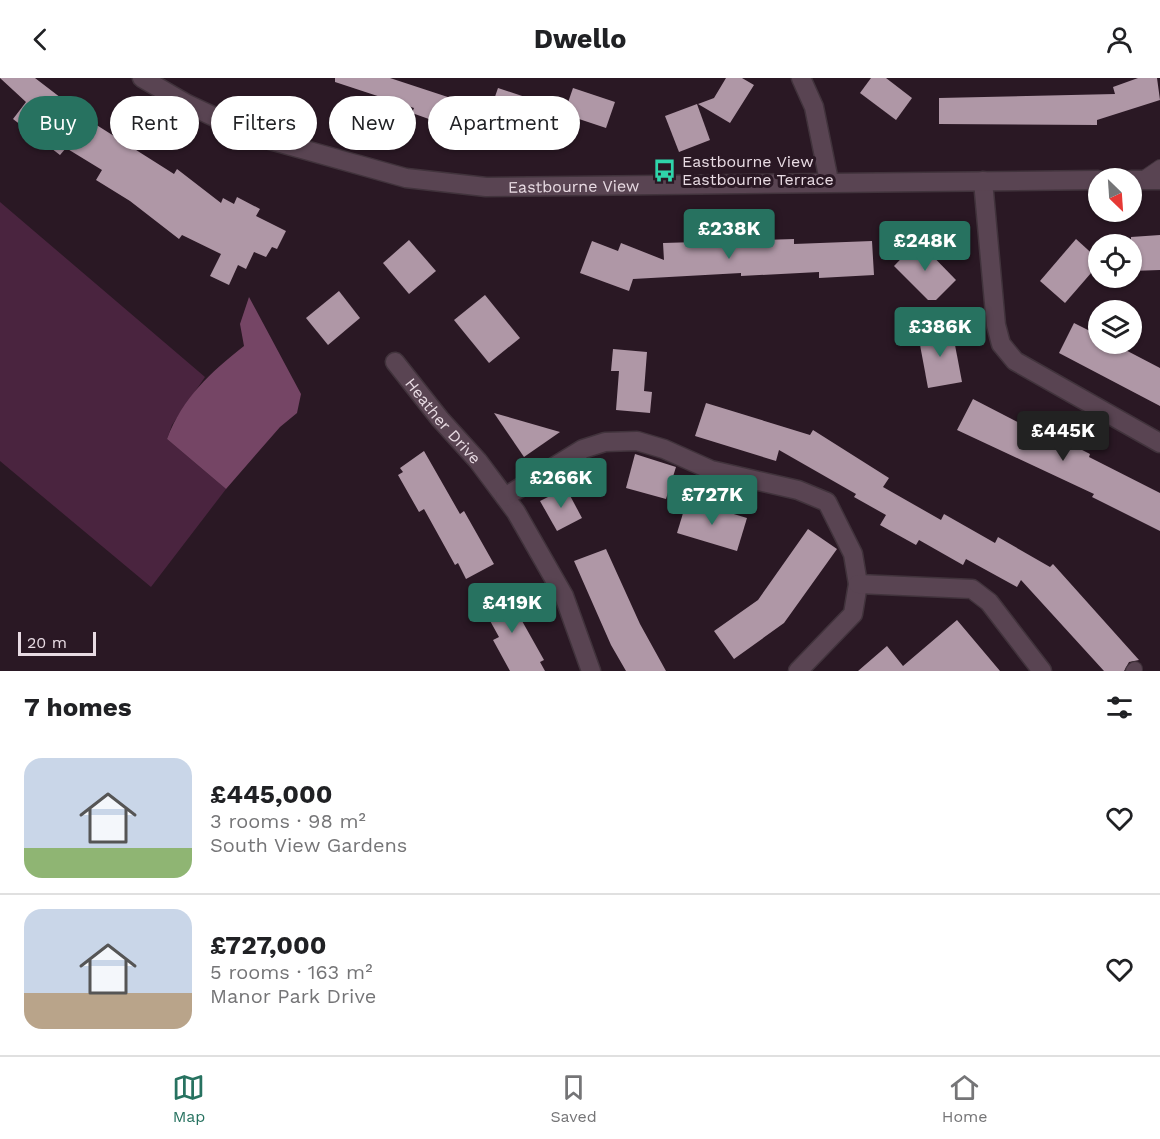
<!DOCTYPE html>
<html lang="en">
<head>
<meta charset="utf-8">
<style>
  body { margin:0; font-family:"Work Sans",sans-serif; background:#f2f2f2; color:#202124; height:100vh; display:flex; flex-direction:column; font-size:22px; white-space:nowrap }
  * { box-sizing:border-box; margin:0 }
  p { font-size:20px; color:#757577 }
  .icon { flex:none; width:33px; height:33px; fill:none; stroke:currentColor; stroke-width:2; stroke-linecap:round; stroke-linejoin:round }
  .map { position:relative; height:593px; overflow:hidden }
  .side { display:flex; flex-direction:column; background:#fff; flex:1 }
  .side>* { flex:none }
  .hud { position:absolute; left:18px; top:18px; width:600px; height:54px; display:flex; gap:12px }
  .needle { width:39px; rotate:155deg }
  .fabs { position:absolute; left:1088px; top:90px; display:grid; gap:12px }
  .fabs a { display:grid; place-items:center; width:54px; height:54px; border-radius:50%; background:#fff; box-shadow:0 2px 4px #0004; font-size:30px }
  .scale { position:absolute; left:18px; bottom:15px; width:78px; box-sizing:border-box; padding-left:6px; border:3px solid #e8dbe3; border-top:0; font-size:16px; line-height:21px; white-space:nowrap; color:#e8dbe3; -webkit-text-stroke:4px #2a1824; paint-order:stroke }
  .price { position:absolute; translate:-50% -51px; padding:0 14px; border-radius:6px; background:#277260; color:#fff; font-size:20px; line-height:39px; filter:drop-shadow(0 2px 3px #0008) }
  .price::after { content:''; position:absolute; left:50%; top:36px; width:18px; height:14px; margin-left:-9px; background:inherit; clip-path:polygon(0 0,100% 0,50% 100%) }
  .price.selected { background:#222; color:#fff }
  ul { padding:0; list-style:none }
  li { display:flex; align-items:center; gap:18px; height:150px; padding:0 24px }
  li+li { border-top:2px solid #e0e0e0 }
  li span { display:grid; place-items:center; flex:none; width:168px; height:120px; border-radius:18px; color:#555 }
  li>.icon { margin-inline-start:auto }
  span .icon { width:72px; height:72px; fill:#fffc; stroke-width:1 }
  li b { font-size:26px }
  h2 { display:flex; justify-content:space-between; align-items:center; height:72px; padding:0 24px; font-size:26px }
  .pill { padding:0 21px; border-radius:27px; background:#fff; box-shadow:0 2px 4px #0004; font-size:21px; line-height:54px }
  .pill.selected { background:#277260; color:#fff }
  header { display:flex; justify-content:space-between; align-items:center; height:78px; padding:0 24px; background:#fff; font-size:27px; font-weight:700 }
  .dock { display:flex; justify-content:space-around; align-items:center; height:84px; border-top:2px solid #e0e0e0; background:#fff; font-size:16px; color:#757577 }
  .dock a { display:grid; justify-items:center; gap:3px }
  .dock .selected { color:#277260 }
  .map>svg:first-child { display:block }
  .green { fill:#4a243f }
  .forest { fill:#754565 }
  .building { fill:#af97a6 }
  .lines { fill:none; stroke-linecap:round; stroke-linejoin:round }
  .lane-casing { stroke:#41333c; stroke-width:16 }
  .street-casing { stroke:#41333c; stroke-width:21 }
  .secondary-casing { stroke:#41333c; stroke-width:21 }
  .lane { stroke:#594452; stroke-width:14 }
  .street { stroke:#594452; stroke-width:18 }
  .secondary { stroke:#594452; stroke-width:18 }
  .labels { text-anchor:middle; stroke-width:6; stroke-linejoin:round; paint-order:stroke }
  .poi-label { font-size:16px; fill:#e8dbe3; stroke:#2a1824; text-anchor:start }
  .street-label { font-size:16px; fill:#e8dbe3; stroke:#2a1824 }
</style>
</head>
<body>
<header><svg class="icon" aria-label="back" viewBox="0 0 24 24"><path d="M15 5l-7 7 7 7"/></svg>Dwello<svg class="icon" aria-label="person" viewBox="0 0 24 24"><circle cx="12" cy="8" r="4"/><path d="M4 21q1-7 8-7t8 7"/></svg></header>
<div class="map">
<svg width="1160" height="593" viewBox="0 0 1160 593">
  <rect width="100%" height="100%" fill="#2a1824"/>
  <!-- green -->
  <path class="green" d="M0 124 205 299 172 347 167 361 226 411 151 509 0 383Z"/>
  <!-- forest -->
  <path class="forest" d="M249 219 301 316 297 335 280 349 226 411 167 361C183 319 210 295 244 268L240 246Z"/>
  <!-- building -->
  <g class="building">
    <path d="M0 0H35L95 46 174 96 177 91 221 125 223 120 234 126 237 119 260 131 256 138 286 153 277 171 272 169 266 179 254 174 246 191 238 187 229 207 210 198 221 176 182 157 179 161 130 123 96 102 102 92 66 70 60 77 13 41 26 24Z"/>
    <path d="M335 0H390L463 24 454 50 412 35 414 30 335 4Z"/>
    <path d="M726 0H742L754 7 730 45 698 26 714 20Z"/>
    <path d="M871 0H886L912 20 896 42 860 15Z"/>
    <path d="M1138 0H1157L1160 22 1097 42V47L939 46V20L1115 16 1113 9Z"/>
    <path d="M498 10 540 24 532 50 489 36Z"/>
    <path d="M573 10 615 24 606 50 564 36Z"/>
    <path d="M697 26 710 62 679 74 665 38Z"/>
    <path d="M1160 157V192L1131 193V159Z"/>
    <path d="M794 161V166L872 163 874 197 819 200V194L741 198V195L633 201 629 213 580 195 592 163 618 173 621 165 664 182 663 165Z"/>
    <path d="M1076 161 1098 181V187L1065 225 1040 203Z"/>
    <path d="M409 162 436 193 409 216 383 185Z"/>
    <path d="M918 163 956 202 936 222H928L894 188Z"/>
    <path d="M339 213 360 240 328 267 306 240Z"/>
    <path d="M485 217 520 260 489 285 454 242Z"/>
    <path d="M1074 245 1098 257V266H1114L1160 290V328L1059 275Z"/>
    <path d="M952 251 962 304 928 310 918 256Z"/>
    <path d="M613 271 647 274 644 313 652 314 650 335 616 332 619 293H611Z"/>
    <path d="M973 321 1039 355 1041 351 1090 376 1089 379 1160 415V453L1092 419 1094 416 957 352Z"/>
    <path d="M706 325 810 357 813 352 889 400 883 409 941 442 944 436 995 465 998 459 1050 489 1053 486 1139 582 1129 584 1124 593H1104L1021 502 1017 509 966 481 963 487 919 462 916 467 880 447 886 437 854 419 856 416 779 372 776 383 695 358Z"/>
    <path d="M494 335 560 354 524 379Z"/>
    <path d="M424 373 460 436 464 433 494 486 466 501 458 485 455 487 424 431 419 434 398 397 403 394 400 390Z"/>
    <path d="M635 376 676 389 666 421 626 410Z"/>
    <path d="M566 410 582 440 557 453 540 423Z"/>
    <path d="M687 422 747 440 737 473 677 455Z"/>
    <path d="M808 451 837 471 784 545 734 581 714 553 758 522Z"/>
    <path d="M606 471 640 546 666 593H626L611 567 574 483Z"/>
    <path d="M504 511 544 582 540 584 545 593H510L493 562 499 559 478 521Z"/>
    <path d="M957 542 1000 593H858L887 568 903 588Z"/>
  </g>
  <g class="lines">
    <defs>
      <g id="lane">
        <path d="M1141 102 1160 89"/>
        <path d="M1133 593 1135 591"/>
      </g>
      <g id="street">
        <path d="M801 0 814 29 829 103"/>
        <path d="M983 103 996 247 1001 266 1015 283 1160 365"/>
        <path id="s1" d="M395 284 440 341 478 383 516 434 564 518 591 593"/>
        <path d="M505 419 583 371 605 364 637 363 664 371 711 392 798 412 827 424 853 476 858 506 853 536 798 593"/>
        <path d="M858 506 972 511 989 524 1042 593"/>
      </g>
      <g id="secondary">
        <path id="s2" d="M142 0 187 26 255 58 406 100 486 109 1098 102"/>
        <path d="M1131 102H1160"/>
      </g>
    </defs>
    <!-- lane casing -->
    <use href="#lane" class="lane-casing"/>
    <!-- street casing -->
    <use href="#street" class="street-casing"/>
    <!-- secondary casing -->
    <use href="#secondary" class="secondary-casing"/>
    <!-- lane -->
    <use href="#lane" class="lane"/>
    <!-- street -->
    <use href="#street" class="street"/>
    <!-- secondary -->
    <use href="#secondary" class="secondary"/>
  </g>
  <!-- icons -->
  <defs>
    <symbol id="bus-bare" viewBox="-9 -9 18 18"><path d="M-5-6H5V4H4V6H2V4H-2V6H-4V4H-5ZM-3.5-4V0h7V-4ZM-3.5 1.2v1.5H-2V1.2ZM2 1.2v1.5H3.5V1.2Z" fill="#2fd4aa" stroke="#2a1824" stroke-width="2.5" paint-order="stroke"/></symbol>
  </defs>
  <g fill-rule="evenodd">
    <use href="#bus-bare" x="648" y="76" width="33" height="33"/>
  </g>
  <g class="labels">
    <!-- poi labels -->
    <g class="poi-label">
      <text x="682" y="89">Eastbourne View<tspan x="682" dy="18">Eastbourne Terrace</tspan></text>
    </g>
    <!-- street labels -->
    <g class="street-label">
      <text dy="6" stroke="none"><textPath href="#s2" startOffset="452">Eastbourne View</textPath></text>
      <text dy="6" stroke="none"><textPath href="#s1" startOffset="76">Heather Drive</textPath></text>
    </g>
  </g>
</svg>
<div class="fabs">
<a><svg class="needle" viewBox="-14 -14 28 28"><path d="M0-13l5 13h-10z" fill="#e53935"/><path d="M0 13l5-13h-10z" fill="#757577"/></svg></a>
<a><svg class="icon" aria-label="locate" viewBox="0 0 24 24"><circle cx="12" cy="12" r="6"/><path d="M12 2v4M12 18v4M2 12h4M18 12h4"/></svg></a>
<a><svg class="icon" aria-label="layers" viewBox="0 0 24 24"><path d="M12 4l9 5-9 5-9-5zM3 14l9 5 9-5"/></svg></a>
</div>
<div class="scale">20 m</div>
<b class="price" style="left:729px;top:182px">£238K</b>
<b class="price" style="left:925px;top:194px">£248K</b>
<b class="price" style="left:940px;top:280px">£386K</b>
<b class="price selected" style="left:1063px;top:384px">£445K</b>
<b class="price" style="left:561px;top:431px">£266K</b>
<b class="price" style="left:712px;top:448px">£727K</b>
<b class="price" style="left:512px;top:556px">£419K</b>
<div class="hud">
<a class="pill selected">Buy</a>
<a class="pill">Rent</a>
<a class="pill">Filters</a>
<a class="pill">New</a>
<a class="pill">Apartment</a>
</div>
</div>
<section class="side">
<h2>7 homes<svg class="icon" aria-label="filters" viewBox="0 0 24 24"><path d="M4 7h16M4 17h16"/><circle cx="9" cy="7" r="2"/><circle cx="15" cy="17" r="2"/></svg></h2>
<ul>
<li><span style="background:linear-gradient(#c9d6e8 75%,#8fb573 0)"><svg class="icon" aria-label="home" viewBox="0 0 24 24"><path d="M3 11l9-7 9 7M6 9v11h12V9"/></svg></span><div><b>£445,000</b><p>3 rooms · 98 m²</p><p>South View Gardens</p></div><svg class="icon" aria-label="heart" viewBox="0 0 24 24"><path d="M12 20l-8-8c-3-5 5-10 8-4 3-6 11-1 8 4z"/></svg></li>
<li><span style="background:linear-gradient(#c9d6e8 70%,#b9a48a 0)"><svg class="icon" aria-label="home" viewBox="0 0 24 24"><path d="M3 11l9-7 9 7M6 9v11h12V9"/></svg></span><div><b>£727,000</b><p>5 rooms · 163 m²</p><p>Manor Park Drive</p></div><svg class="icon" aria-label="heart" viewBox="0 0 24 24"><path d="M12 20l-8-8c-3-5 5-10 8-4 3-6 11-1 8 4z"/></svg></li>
</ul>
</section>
<nav class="dock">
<a class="selected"><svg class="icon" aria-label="map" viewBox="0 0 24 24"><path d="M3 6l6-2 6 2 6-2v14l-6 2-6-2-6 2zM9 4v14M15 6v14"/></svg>Map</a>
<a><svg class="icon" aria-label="saved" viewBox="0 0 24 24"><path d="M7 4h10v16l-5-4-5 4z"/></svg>Saved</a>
<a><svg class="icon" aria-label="home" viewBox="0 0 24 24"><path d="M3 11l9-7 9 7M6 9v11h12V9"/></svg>Home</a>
</nav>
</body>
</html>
